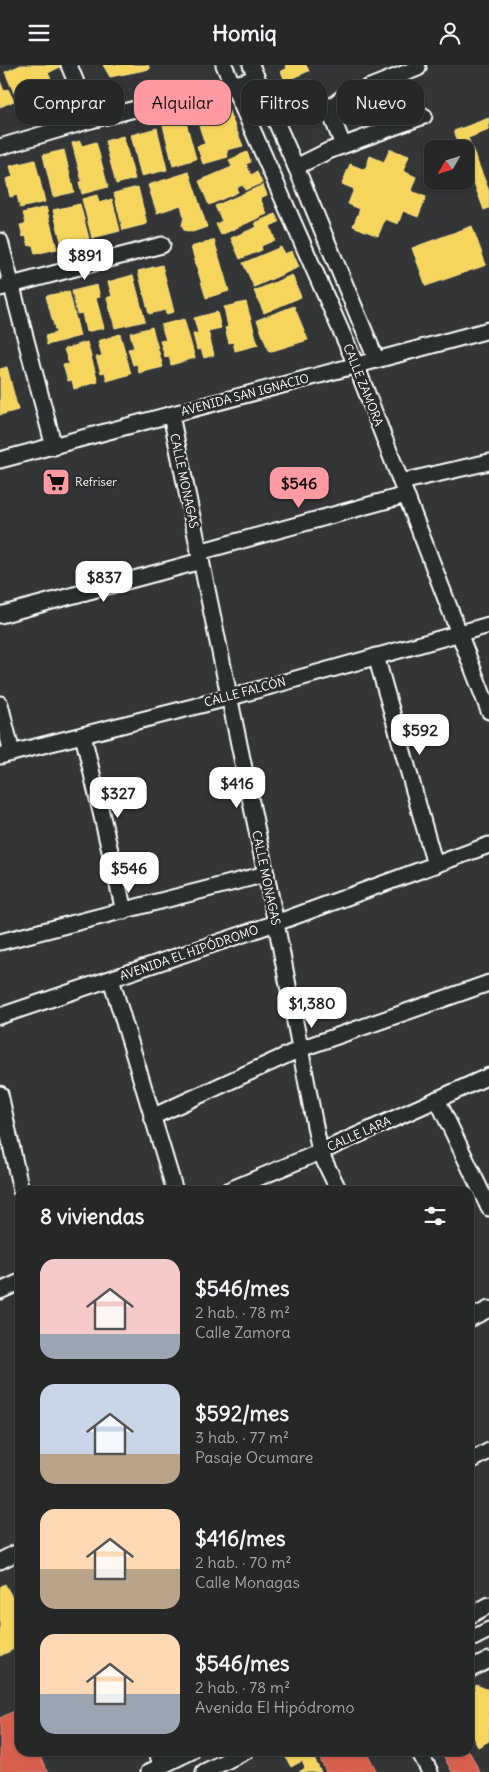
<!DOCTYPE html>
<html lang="es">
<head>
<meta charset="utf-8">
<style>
  body { margin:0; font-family:Delius,sans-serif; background:#2e3030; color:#f1f3f6; height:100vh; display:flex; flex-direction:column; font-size:19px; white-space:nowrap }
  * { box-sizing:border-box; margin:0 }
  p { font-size:16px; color:#a4a6a8 }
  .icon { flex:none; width:28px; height:28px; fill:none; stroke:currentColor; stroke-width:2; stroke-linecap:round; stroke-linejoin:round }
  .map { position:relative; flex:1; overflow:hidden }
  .drawer { position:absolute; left:15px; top:1121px; width:459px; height:570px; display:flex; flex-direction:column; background:#262828; border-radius:15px; box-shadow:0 1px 4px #0004,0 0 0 1px #424445 }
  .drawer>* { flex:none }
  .guide { position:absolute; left:15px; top:15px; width:460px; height:45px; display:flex; gap:10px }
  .needle { width:32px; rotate:231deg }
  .fabs { position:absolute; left:424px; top:75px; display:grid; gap:10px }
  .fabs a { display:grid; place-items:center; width:50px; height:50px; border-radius:10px; background:#262828; box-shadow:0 1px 4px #0004,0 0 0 1px #424445; font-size:25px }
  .price { position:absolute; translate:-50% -42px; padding:0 11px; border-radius:10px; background:#fff; color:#222; font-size:16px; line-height:32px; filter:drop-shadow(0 1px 2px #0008) }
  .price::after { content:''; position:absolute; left:50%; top:30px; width:15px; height:11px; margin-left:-8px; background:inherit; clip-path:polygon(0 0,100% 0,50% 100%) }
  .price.selected { background:#ff9aa2; color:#111 }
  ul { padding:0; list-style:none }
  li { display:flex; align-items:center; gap:15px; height:125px; padding:0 25px }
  li span { display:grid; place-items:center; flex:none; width:140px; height:100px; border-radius:15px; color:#555 }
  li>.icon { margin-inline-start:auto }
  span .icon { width:60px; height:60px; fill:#fffc; stroke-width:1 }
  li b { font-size:21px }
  h2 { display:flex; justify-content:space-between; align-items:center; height:60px; padding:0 25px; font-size:21px }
  .chip { padding:0 18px; border-radius:15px; background:#262828; box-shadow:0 1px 4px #0004,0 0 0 1px #424445; font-size:18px; line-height:45px }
  .chip.selected { background:#ff9aa2; color:#111 }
  header { display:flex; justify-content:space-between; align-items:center; height:65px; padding:0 25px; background:#262828; font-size:22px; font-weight:700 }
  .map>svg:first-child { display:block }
  .homes { fill:#f6d55c; stroke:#f9e28d }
  .shops { fill:#d6604d; stroke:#e29082 }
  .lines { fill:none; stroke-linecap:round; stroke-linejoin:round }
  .minor-casing { stroke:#fff; stroke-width:19 }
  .minor { stroke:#2a2d2e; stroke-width:15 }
  .labels { text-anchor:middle; stroke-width:5; stroke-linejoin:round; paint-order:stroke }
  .street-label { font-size:12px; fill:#fff; stroke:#2a2d2e }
  .poi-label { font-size:12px; fill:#fff; stroke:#2a2d2e; text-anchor:start }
</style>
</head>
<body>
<header><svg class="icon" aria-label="menu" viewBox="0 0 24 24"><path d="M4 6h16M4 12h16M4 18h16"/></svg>Homiq<svg class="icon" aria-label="person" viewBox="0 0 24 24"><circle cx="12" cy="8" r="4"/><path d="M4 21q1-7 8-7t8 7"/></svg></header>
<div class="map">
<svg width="489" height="1707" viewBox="0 0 489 1707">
  <rect width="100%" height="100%" fill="#333536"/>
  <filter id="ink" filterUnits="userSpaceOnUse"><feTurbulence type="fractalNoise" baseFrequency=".02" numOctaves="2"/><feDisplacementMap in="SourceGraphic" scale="10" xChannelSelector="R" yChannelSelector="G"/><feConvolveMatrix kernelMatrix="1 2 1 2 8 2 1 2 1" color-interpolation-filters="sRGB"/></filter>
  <g filter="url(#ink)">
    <!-- homes -->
    <g class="homes">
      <path d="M21 0H59L60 2 48 8 52 16 48 23 23 34 20 26 14 28 5 7Z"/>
      <path d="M103 0H148L150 4 110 12Z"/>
      <path d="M285 0H306L309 6 285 16 281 6 287 4Z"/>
      <path d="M0 16 4 26 8 24 14 36 0 42Z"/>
      <path d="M227 42 243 81 227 85 228 92 203 99 197 81 205 79 196 51Z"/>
      <path d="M184 50 196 94 173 101 163 60 180 56 179 51Z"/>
      <path d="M489 53V65L468 73 489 126V143L484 145 465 94V84H461L454 66Z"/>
      <path d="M157 63 167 105 141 111 131 70Z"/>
      <path d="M123 71 135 114 116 119 105 76Z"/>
      <path d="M80 76 82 81 96 77 108 122 82 129 79 117 82 116 72 78Z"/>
      <path d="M390 84 409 91 403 106 416 112 411 126 426 132 418 152 403 146 398 159 385 154 378 171 353 161 360 144 348 139 354 124 342 119 350 99 365 105 370 91 384 97Z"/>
      <path d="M64 85 74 127 53 132 43 90Z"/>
      <path d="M247 87 251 97 246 99 251 110 257 107 262 118 245 125 243 120 236 123 238 127 209 140 199 116 232 102 229 95Z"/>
      <path d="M35 95 45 137 20 143 17 130 10 132 6 114 13 112 10 101Z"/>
      <path d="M189 107 207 162 192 167 184 165 182 160 184 152 181 140 157 148 148 120Z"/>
      <path d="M263 120 267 130 260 133 267 149 221 170 216 159 222 156 215 141Z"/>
      <path d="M138 122 147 159 123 165 114 128Z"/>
      <path d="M97 130 99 138 112 134 120 166 92 173 82 134Z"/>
      <path d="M80 139 89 174 62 180 53 145Z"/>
      <path d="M46 142 57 184 35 189 33 180 29 181 26 171 23 172 20 160 26 159 23 148Z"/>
      <path d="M275 149 279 157 270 161 275 175 261 181 262 185 240 194 231 173 257 162 255 158Z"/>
      <path d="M472 161 486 200 426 221 412 183Z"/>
      <path d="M214 175 229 226 206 233 191 182Z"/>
      <path d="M281 182 284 189 292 186 299 202 254 222 243 198Z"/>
      <path d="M162 200 174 247 166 249 165 245 149 249 138 206Z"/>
      <path d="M133 210 145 256 115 263 107 233 112 231 108 217Z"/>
      <path d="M292 210 301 232 264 248 254 226Z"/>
      <path d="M97 220 100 232 96 233 104 263 86 267 82 248 77 249 72 226Z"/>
      <path d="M69 226 80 271 47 280 45 271 56 268 46 231Z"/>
      <path d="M246 237 258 280 235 286 233 277 229 278 225 263 228 262 224 242Z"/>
      <path d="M294 241 308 275 269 287 257 255Z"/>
      <path d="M217 247 221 263 208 266 214 290 204 293 201 284 197 285 193 269 198 268 194 253Z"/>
      <path d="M184 254 195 293 171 300 169 291 165 292 160 276 166 275 161 260Z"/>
      <path d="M152 262 163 302 139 308 137 299 133 300 128 284 134 283 130 268Z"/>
      <path d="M120 269 131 309 107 316 105 307 101 308 96 292 102 291 98 276Z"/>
      <path d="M87 277 98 317 74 324 72 315 68 316 63 300 69 299 64 284Z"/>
      <path d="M7 302 18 345 0 350V304Z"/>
      <path d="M5 1519 20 1547V1581L0 1591V1522Z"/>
      <path d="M476 1620 489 1625V1676L478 1682 471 1669 469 1668V1635L473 1633Z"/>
      <path d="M290 1686H310L321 1707H299L305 1703 302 1696 291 1702 284 1689Z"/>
    </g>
    <!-- shops -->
    <g class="shops">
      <path d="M16 1645 20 1653V1686H37L48 1707H0V1653Z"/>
      <path d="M316 1686H366L377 1707H326Z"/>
      <path d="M441 1686H469L480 1707H452Z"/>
    </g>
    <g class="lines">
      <defs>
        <g id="minor">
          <path d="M69 0 91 55"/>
          <path d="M224 0 356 300 489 646"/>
          <path d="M251 0 296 102 376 294"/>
          <path d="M343 80 331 50 333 40 342 33 418 3"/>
          <path d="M0 82 91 55 232 20 257 13"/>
          <path d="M296 102 328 86 424 51"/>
          <path d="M0 176 54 382"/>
          <path d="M0 223 162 180"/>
          <path d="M171 350 276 858 320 1087 339 1126"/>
          <path d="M0 395 489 265"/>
          <path d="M401 417 489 397"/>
          <path d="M199 487 406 430"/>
          <path d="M0 550 201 496"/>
          <path d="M376 591 435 800"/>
          <path d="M0 639 12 688"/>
          <path d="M83 670 124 846"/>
          <path d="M0 691 228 633 489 560"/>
          <path d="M0 877 266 809"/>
          <path d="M111 914 175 1126"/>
          <path d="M0 951 276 858 489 780"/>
          <path d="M0 1029 21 1126"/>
          <path d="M437 1034 489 1143"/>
          <path d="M152 1052 300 984 489 918"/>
          <path d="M227 1126 320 1087 489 1011"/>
          <path d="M0 1226 20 1217"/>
          <path d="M469 1254 489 1244"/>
          <path d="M469 1397 489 1386"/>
          <path d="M0 1496 20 1486"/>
          <path d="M469 1551 489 1540"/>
          <path d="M469 1575 489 1565"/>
          <path d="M469 1605 489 1595"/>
          <path d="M157 1686 161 1701"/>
          <path d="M419 1686 430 1707"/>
          <path d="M149 1707 192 1686"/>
          <path d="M204 1707 246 1686"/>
        </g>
      </defs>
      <!-- minor casing -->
      <use href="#minor" class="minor-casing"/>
      <!-- minor -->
      <use href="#minor" class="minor"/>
    </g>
  </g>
  <!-- icons -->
  <defs>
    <symbol id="supermarket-square" viewBox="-11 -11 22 22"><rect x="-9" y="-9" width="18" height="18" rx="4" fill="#ff9aa2" stroke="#2a2d2e"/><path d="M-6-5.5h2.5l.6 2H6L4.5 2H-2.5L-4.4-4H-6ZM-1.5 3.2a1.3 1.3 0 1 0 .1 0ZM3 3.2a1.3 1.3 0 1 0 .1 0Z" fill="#111"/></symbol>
  </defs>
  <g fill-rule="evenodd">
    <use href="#supermarket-square" x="40" y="401" width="32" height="32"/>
  </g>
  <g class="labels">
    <!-- street labels -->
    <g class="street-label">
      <text transform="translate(363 320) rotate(68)" y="4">CALLE ZAMORA</text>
      <text transform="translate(245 330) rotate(-15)" y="4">AVENIDA SAN IGNACIO</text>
      <text transform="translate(184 416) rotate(78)" y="4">CALLE MONAGAS</text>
      <text transform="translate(245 627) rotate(-15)" y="4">CALLE FALCÓN</text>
      <text transform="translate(266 813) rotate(78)" y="4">CALLE MONAGAS</text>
      <text transform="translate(189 888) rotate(-19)" y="4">AVENIDA EL HIPÓDROMO</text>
      <text transform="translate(359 1069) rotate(-24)" y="4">CALLE LARA</text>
    </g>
    <!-- poi labels -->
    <g class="poi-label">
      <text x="75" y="421">Refriser</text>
    </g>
  </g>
</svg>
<div class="fabs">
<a><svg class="needle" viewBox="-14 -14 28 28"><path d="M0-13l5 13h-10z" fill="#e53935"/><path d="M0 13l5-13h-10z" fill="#a4a6a8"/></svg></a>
</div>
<b class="price" style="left:85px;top:216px">$891</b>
<b class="price selected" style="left:299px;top:444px">$546</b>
<b class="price" style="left:104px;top:538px">$837</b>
<b class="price" style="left:420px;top:691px">$592</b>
<b class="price" style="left:237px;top:744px">$416</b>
<b class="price" style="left:118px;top:754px">$327</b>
<b class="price" style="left:129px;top:829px">$546</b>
<b class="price" style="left:312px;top:964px">$1,380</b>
<div class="guide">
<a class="chip">Comprar</a>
<a class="chip selected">Alquilar</a>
<a class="chip">Filtros</a>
<a class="chip">Nuevo</a>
</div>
<section class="drawer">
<h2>8 viviendas<svg class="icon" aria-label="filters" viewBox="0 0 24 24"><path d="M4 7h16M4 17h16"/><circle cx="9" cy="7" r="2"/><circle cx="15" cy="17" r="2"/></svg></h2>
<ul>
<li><span style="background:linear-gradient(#f6c9c9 75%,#9aa5b1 0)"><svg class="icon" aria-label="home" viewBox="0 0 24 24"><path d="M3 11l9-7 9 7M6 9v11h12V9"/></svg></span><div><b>$546/mes</b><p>2 hab. · 78 m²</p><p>Calle Zamora</p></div></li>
<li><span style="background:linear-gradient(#c9d6e8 70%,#b9a48a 0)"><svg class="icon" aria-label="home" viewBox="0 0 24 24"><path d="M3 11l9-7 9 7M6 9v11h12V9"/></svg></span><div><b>$592/mes</b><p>3 hab. · 77 m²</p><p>Pasaje Ocumare</p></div></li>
<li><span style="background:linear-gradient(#ffd9b3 60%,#b9a48a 0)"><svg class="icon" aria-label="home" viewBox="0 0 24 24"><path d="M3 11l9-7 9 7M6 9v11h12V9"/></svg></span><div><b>$416/mes</b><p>2 hab. · 70 m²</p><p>Calle Monagas</p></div></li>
<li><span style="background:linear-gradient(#ffd9b3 60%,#9aa5b1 0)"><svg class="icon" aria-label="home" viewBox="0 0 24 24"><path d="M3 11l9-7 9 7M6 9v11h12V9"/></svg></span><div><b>$546/mes</b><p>2 hab. · 78 m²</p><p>Avenida El Hipódromo</p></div></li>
</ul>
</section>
</div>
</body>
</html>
